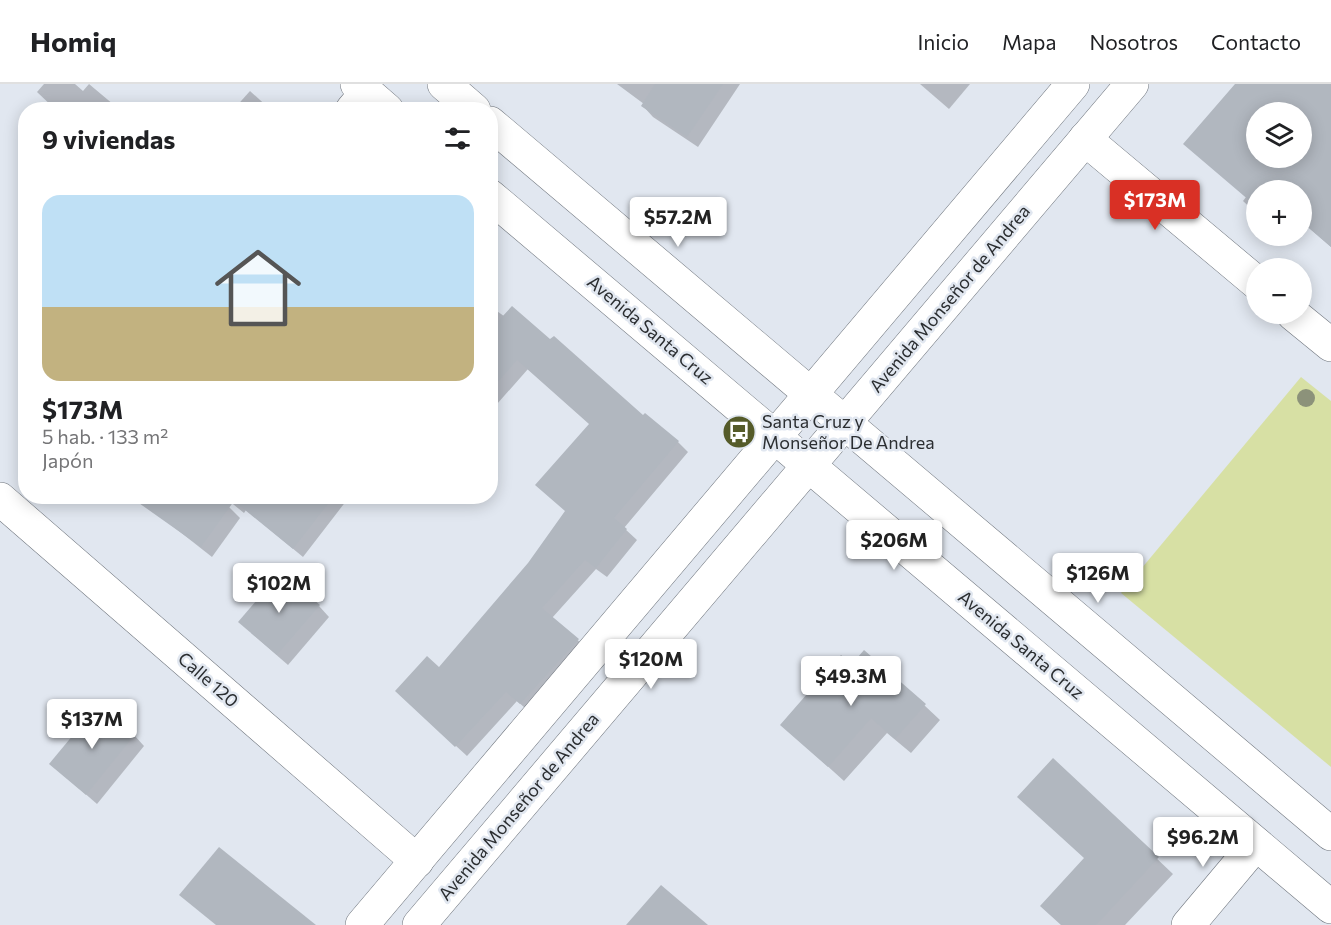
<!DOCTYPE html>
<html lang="es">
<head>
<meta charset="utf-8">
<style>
  body { margin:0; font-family:Commissioner,sans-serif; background:#f6f6f6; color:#202124; height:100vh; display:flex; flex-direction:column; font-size:22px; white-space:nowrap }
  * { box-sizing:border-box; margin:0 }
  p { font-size:20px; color:#757577 }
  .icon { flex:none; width:33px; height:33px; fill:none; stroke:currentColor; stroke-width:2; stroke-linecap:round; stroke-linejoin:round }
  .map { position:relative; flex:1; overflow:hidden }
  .details { position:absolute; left:18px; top:18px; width:480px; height:402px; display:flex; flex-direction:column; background:#fff; border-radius:24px; box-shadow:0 3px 15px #0003 }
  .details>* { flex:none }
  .fabs { position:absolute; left:1246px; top:18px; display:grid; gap:12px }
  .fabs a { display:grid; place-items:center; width:66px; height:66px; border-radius:50%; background:#fff; box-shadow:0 3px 15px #0003; font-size:30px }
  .price { position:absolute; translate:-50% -51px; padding:0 14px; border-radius:6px; background:#fff; color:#222; font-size:20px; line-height:39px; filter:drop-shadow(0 2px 3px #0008) }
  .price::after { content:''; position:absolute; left:50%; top:36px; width:18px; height:14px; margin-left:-9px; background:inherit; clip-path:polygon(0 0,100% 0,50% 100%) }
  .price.selected { background:#d93025; color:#fff }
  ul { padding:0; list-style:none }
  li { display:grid; align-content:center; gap:12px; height:318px; padding:0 24px }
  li+li { border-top:2px solid #e0e0e0 }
  li span { display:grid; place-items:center; height:186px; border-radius:18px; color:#555 }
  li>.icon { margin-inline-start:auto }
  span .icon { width:108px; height:108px; fill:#fffc; stroke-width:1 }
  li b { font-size:26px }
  h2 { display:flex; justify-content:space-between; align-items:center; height:72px; padding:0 24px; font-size:26px }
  header { display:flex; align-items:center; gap:36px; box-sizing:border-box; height:84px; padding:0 30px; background:#fff; border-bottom:2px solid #e0e0e0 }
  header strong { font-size:28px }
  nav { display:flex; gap:33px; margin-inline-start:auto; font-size:21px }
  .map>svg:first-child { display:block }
  .green { fill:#d7e0a4 }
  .shadow { fill:#0003; fill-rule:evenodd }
  .building { fill:#b1b7bf; fill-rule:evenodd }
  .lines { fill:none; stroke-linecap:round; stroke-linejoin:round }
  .minor-casing { stroke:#70767e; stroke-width:34 }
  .secondary-casing { stroke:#70767e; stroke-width:34 }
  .minor { stroke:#fff; stroke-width:33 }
  .secondary { stroke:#fff; stroke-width:33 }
  .tree { fill:#8c927a }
  .labels { text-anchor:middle; stroke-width:5; stroke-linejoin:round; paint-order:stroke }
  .street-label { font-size:18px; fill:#2b2e31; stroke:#e1e7f0 }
  .poi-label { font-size:18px; fill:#2b2e31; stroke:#e1e7f0; text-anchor:start }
</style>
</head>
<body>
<header>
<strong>Homiq</strong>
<nav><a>Inicio</a><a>Mapa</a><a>Nosotros</a><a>Contacto</a></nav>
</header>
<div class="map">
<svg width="1331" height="841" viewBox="0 0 1331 841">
  <rect width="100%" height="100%" fill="#e1e7f0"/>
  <!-- green -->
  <path class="green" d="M1301 293 1331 317V683L1121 509Z"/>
  <!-- shadow -->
  <g class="shadow">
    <path d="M44 0H75L83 7 89 0 120 26H56L37 8Z"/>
    <path d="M617 0H740L698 63 653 33 643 22 644 20Z"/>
    <path d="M920 0H970L949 25Z"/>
    <path d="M1237 0H1331V163L1302 138V106H1257V130L1243 117 1246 113ZM1257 28H1302V74H1257Z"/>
    <path d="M250 7 271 26H233Z"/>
    <path d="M490 222 678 358 688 368 624 444 637 456 607 493 596 485 552 534 589 566 532 630 517 617 467 672 407 617 439 585 529 480 566 427 591 341 528 285 490 328Z"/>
    <path d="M223 412H350L303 473 246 426 244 429Z"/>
    <path d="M229 423 240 434 212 473 170 440Z"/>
    <path d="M319 522 329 533 288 581 251 549Z"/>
    <path d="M852 582 924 621 940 636 911 669 887 649 844 697 782 641Z"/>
    <path d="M134 651 144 662 97 720 51 680Z"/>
    <path d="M1053 676 1173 790 1125 841H1061L1086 775Z"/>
  </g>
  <!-- building -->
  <g class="building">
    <path d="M655 0H723L687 53 641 22Z"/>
    <path d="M1235 0H1331V163L1302 138V106H1265L1257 99V123L1183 60ZM1257 28H1302V74H1257Z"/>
    <path d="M512 222 550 255 554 252 643 331 645 329 679 357 614 434 627 445 596 484 585 476 542 524 579 555 520 620 506 608 455 663 395 607 427 572 439 583 528 479 565 427 535 401 589 340 517 276 490 307V246Z"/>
    <path d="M129 412H334L293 465 234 417 201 463Z"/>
    <path d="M281 488 320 521 277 571 238 538Z"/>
    <path d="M864 566 926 620 895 655 871 634 828 683 780 641 841 571 852 580Z"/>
    <path d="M98 621 135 650 86 711 49 680Z"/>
    <path d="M1053 674 1159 773 1096 841H1061L1040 822 1084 774 1017 713Z"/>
    <path d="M219 763 316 841H216L179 811Z"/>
    <path d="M661 801 708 841H626Z"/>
  </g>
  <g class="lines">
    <defs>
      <g id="minor">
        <path d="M352 26 367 8"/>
        <path d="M1085 55 1257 199"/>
        <path d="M1293 230 1331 261"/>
        <path d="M0 415 417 777"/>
        <path d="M1188 841 1256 760"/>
      </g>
      <g id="secondary">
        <path d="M357 0 387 26"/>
        <path d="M444 0 474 26"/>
        <path d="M490 39 1331 750"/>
        <path d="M490 112 1331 823"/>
        <path d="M362 841 1073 0"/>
        <path d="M419 841 1132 0"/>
      </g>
    </defs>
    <!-- minor casing -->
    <use href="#minor" class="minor-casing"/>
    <!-- secondary casing -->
    <use href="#secondary" class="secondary-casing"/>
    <!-- minor -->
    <use href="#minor" class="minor"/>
    <!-- secondary -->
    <use href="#secondary" class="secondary"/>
  </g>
  <!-- trees -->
  <circle class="tree" cx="1306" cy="314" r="9"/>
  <!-- icons -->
  <defs>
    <symbol id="bus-disc" viewBox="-11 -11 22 22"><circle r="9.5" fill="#555b29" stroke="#e1e7f0"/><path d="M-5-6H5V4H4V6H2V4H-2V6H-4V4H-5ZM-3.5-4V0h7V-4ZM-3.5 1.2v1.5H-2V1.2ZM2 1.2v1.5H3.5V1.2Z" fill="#fff"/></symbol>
  </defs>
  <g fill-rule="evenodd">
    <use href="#bus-disc" x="720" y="329" width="38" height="38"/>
  </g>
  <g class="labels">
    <!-- street labels -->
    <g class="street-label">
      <text transform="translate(950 215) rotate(-50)" y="6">Avenida Monseñor de Andrea</text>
      <text transform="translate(650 246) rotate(40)" y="6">Avenida Santa Cruz</text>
      <text transform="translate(1021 561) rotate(40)" y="6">Avenida Santa Cruz</text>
      <text transform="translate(208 596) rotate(41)" y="6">Calle 120</text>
      <text transform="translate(519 723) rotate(-50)" y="6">Avenida Monseñor de Andrea</text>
    </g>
    <!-- poi labels -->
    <g class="poi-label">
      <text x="762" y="344">Santa Cruz y<tspan x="762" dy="21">Monseñor De Andrea</tspan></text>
    </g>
  </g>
</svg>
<div class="fabs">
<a><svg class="icon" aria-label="layers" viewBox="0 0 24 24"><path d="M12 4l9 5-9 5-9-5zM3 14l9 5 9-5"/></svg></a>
<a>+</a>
<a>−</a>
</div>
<b class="price selected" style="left:1155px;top:147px">$173M</b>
<b class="price" style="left:678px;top:164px">$57.2M</b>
<b class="price" style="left:894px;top:487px">$206M</b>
<b class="price" style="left:1098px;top:520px">$126M</b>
<b class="price" style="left:279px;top:530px">$102M</b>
<b class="price" style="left:651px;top:606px">$120M</b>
<b class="price" style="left:851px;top:623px">$49.3M</b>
<b class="price" style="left:92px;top:666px">$137M</b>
<b class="price" style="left:1203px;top:784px">$96.2M</b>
<section class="details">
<h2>9 viviendas<svg class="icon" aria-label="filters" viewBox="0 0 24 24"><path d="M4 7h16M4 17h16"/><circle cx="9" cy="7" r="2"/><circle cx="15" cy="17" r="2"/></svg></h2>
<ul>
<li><span style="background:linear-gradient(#bfe0f5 60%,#c2b280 0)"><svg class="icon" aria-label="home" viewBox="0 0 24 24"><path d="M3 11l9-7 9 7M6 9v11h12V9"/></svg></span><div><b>$173M</b><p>5 hab. · 133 m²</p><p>Japón</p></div></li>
</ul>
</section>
</div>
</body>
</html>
